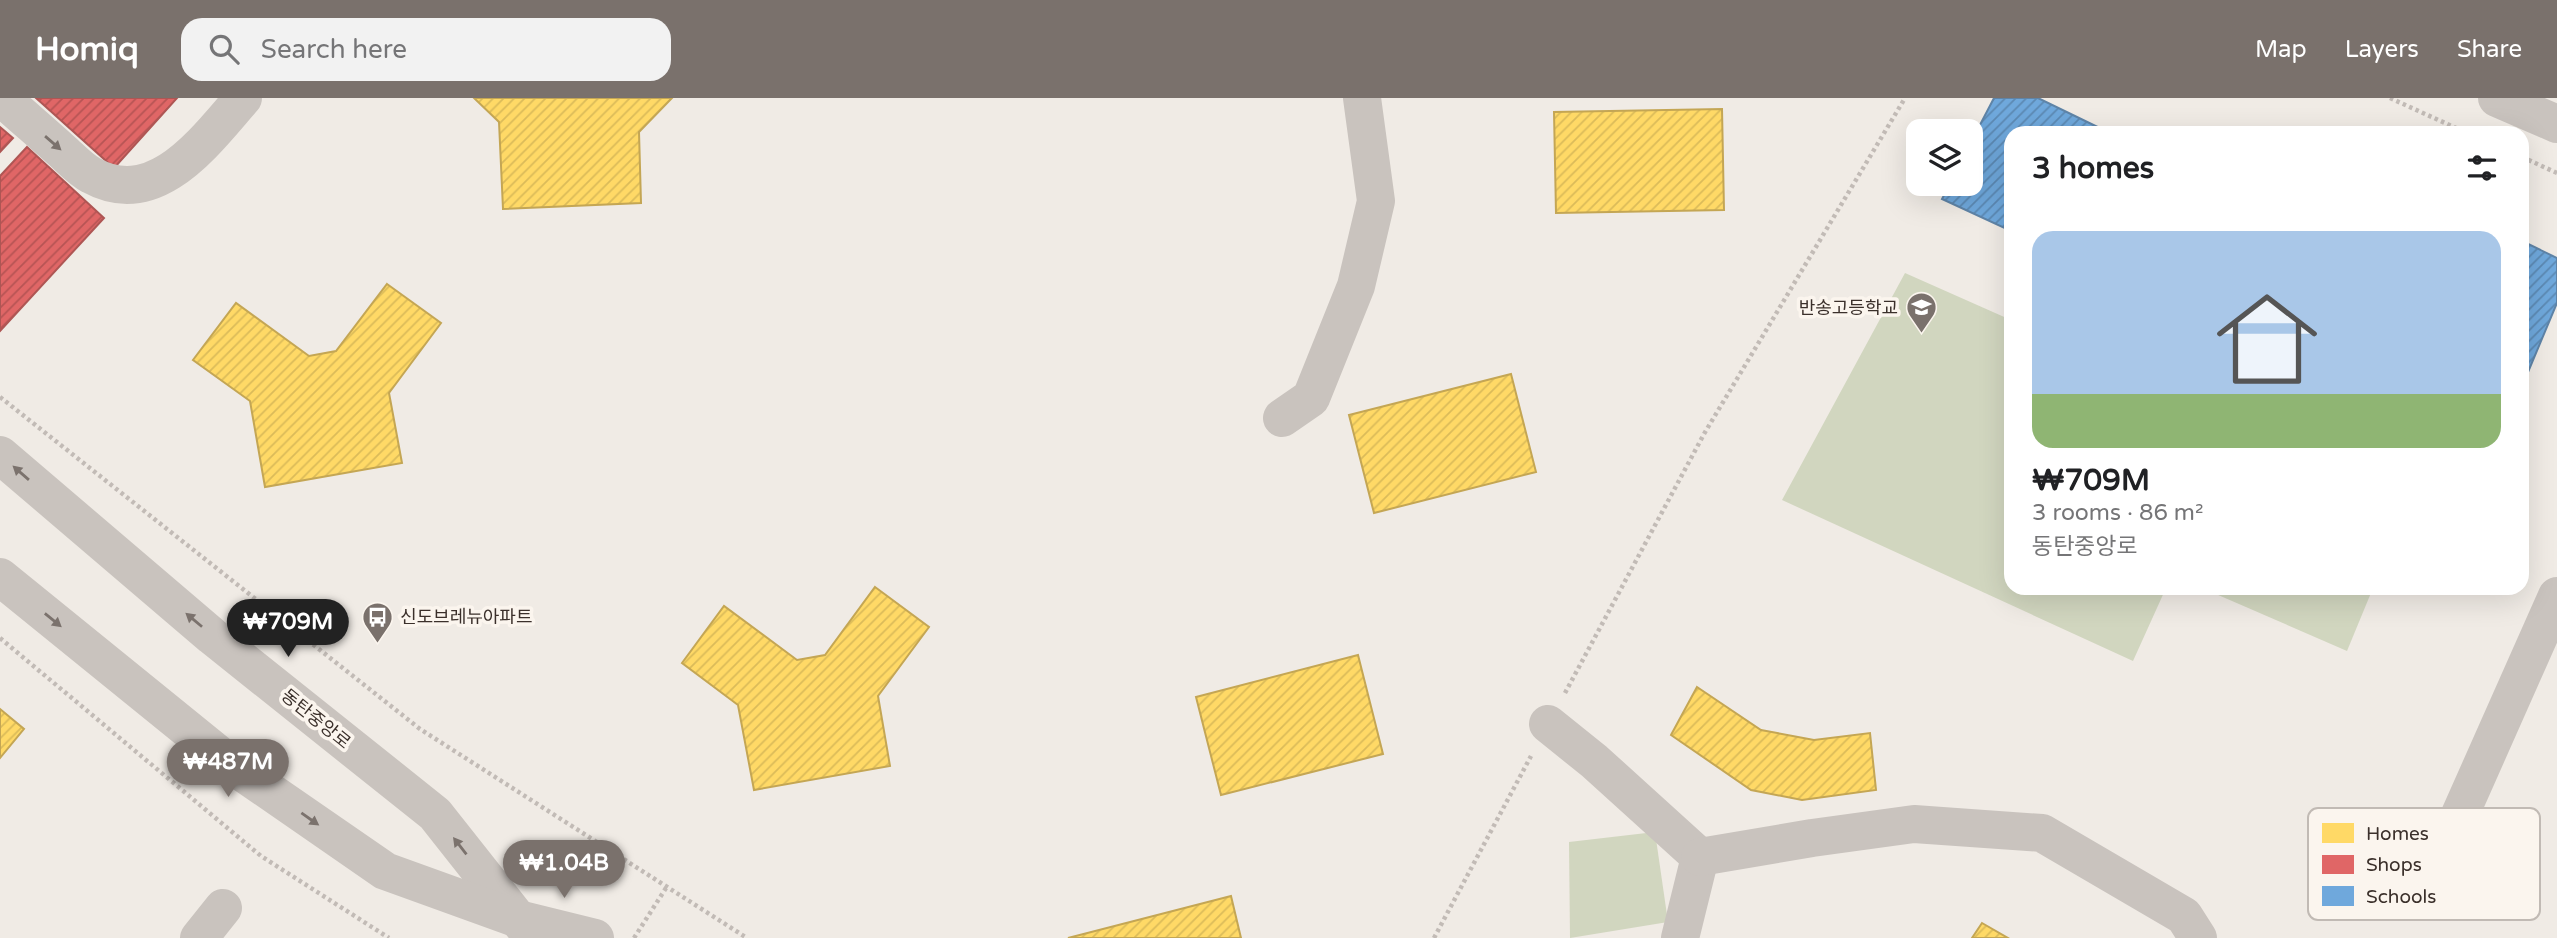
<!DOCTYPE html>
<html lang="en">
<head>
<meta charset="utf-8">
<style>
  body { margin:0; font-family:"Varela Round","Noto Sans KR",sans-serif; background:#f2f2f2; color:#202124; height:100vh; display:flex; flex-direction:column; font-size:26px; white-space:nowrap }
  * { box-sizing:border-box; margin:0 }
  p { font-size:23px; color:#757577 }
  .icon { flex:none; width:38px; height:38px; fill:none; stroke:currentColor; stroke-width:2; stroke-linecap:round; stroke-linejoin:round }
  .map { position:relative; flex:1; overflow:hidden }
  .details { position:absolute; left:2004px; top:28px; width:525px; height:469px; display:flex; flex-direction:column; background:#fff; border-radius:21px; box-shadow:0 7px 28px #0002 }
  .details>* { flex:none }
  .tools { position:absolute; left:1906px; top:21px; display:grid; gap:14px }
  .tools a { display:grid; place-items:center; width:77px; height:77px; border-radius:14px; background:#fff; box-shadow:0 7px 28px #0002; font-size:35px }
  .price { position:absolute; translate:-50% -60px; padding:0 16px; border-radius:24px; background:#7a716c; color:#fff; font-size:23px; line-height:46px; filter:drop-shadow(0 2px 4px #0008) }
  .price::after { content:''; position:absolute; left:50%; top:42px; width:21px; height:16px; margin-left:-10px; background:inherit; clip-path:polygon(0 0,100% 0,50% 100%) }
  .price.selected { background:#222; color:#fff }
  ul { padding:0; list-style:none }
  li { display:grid; align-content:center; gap:14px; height:371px; padding:0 28px }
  li span { display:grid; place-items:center; height:217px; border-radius:21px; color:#555 }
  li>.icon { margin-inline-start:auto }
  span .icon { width:126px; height:126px; fill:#fffc; stroke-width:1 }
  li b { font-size:30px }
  h2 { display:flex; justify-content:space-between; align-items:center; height:84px; padding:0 28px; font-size:30px }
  header { display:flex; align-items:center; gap:42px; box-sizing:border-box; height:98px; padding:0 35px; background:#7a716c; color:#fff }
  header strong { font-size:33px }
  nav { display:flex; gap:38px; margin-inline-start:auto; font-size:24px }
  .search { width:490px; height:63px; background:#f2f2f2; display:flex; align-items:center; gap:18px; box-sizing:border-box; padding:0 24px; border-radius:21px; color:#757577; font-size:26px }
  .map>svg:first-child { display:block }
  .green { fill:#d1d6bf }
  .homes { fill:url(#homes-hatch); stroke:#c4a654; stroke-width:2 }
  .shops { fill:url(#shops-hatch); stroke:#ae5654; stroke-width:2 }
  .schools { fill:url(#schools-hatch); stroke:#5f84a7; stroke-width:2 }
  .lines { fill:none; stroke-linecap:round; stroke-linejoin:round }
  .path { stroke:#c2bbb6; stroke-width:4.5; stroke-dasharray:3.5 3.5; stroke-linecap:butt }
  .minor { stroke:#c9c3be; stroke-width:38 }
  .oneway { fill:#7b726d }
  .labels { text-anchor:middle; stroke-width:7; stroke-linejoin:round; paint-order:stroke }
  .poi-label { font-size:18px; fill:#3b302b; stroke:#fbf5ee; text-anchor:end }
  .street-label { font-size:18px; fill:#3b302b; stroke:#fbf5ee }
  .key { fill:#fbf5ee; stroke:#c1bab4; stroke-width:2 }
  .key-label { font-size:19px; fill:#3b302b }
</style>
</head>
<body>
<header>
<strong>Homiq</strong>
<div class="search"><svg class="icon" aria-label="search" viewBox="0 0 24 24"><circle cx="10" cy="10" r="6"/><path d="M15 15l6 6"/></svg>Search here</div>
<nav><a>Map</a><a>Layers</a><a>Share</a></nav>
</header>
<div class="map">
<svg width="2557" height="840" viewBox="0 0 2557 840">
  <defs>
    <pattern id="homes-hatch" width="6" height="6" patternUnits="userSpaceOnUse" patternTransform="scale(1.75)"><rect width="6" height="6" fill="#ffd966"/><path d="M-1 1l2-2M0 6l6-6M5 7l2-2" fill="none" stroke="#dbbb59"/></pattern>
    <pattern id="shops-hatch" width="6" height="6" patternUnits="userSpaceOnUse" patternTransform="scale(1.75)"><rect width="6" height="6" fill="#e06666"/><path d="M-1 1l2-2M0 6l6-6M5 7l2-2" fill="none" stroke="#b75454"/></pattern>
    <pattern id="schools-hatch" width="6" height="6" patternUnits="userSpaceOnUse" patternTransform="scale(1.75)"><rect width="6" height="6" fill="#6fa8dc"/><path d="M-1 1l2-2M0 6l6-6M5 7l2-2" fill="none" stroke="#5c89b3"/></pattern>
  </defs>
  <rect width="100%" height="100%" fill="#f0ebe5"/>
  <!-- green -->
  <g class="green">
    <path d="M1905 175 2011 222V490H2166L2133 563 1782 402Z"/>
    <path d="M2202 490H2373L2347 553Z"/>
    <path d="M1655 734 1668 824 1570 840 1569 744Z"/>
  </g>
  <!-- homes -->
  <g class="homes">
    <path d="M474 0H672L639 34 641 105 503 111 499 24Z"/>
    <path d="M1722 11 1724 112 1556 115 1554 14Z"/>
    <path d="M387 186 441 225 389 295 402 365 265 389 250 303 193 262 236 205 309 258 336 253Z"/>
    <path d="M1511 276 1536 374 1374 415 1349 317Z"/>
    <path d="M875 489 929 529 878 598 890 668 754 692 738 607 682 565 724 508 797 562 825 557Z"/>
    <path d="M1358 557 1383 656 1221 697 1196 599Z"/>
    <path d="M1697 589 1761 632 1814 642 1870 635 1876 692 1802 702 1751 692 1671 637Z"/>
    <path d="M0 611 24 631 0 660Z"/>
    <path d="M1231 798 1241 840H1068Z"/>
    <path d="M1982 825 2008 840H1972Z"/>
  </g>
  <!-- shops -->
  <g class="shops">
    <path d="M36 0H177L114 70Z"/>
    <path d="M0 29 13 40 0 54Z"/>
    <path d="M27 49 104 120 0 233V78Z"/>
  </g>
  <!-- schools -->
  <g class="schools">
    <path d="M1994 0H2038L2110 35H2011V133L1942 101 1950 86H1970V46Z"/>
    <path d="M2522 143 2557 160V205L2523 286Z"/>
  </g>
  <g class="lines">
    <!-- path -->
    <g class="path">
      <path d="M2390 0 2467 35"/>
      <path d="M2522 59 2557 75"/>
      <path d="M0 299 420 631 747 840"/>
      <path d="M0 540 261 758 389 840"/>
      <path d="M1565 595 1704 336 1905 0"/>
      <path d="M634 840 666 790"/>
      <path d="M1434 840 1531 658"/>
    </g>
    <!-- minor -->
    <g class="minor">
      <path d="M2 0C22 18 42 35 62 53 71 61 81 72 91 77 156 113 205 43 243 0"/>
      <path d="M2497 0 2557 26"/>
      <path d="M1282 320 1311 300 1356 188 1376 103 1362 0"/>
      <path d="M0 357 212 538 435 716 533 840"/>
      <path d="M0 479 233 668 385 773 518 821 595 840"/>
      <path d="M1548 626 1594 663 1700 759 1680 840"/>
      <path d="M2454 730 2557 498"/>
      <path d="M1700 759 1812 740 1914 726 2042 735 2184 818 2198 840"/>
      <path d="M199 840 223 810"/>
    </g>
  </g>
  <!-- one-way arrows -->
  <defs><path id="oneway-solid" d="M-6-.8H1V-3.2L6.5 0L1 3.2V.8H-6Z" transform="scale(1.75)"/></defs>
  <g class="oneway">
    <use href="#oneway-solid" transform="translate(53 45) rotate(41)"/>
    <use href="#oneway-solid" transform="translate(21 375) rotate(-139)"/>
    <use href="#oneway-solid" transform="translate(53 522) rotate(39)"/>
    <use href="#oneway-solid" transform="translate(194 522) rotate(-140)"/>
    <use href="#oneway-solid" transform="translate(310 721) rotate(35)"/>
    <use href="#oneway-solid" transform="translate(460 748) rotate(-128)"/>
  </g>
  <!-- icons -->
  <defs>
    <symbol id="school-pin" viewBox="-11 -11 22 30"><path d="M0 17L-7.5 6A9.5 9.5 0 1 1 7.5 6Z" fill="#7a716c" stroke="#fbf5ee"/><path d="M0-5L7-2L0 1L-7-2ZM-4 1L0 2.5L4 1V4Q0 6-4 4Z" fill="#fff"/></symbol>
    <symbol id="bus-pin" viewBox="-11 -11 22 30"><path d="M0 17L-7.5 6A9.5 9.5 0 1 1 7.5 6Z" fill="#7a716c" stroke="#fbf5ee"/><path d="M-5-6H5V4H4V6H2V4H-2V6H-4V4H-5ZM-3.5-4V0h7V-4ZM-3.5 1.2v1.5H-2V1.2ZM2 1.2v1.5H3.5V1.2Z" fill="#fff"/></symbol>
  </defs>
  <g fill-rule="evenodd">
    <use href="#school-pin" x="1904" y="192" width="35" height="47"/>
    <use href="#bus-pin" x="360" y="502" width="35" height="47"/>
  </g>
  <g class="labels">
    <!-- poi labels -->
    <g class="poi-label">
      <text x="1898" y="216">반송고등학교</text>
      <text x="400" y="525" text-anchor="start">신도브레뉴아파트</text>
    </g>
    <!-- street labels -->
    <g class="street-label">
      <text transform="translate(316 621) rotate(39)" y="6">동탄중앙로</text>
    </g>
  </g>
  <!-- legend -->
  <rect x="2308" y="710" width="232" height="112" rx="10" class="key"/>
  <rect x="2322" y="725" width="32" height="20" fill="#ffd966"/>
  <rect x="2322" y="757" width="32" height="19" fill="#e06666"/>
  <rect x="2322" y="788" width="32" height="20" fill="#6fa8dc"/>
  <g class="key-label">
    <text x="2366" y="742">Homes</text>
    <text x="2366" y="773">Shops</text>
    <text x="2366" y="805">Schools</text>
  </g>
</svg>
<div class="tools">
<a><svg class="icon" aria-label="layers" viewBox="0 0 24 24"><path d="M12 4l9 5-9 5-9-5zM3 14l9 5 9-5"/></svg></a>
</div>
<b class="price selected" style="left:288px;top:561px">₩709M</b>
<b class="price" style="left:228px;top:701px">₩487M</b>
<b class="price" style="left:564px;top:802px">₩1.04B</b>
<section class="details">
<h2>3 homes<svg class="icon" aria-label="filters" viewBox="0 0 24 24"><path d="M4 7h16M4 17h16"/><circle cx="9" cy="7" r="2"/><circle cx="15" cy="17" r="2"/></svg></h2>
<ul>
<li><span style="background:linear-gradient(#a9c7e8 75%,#8fb573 0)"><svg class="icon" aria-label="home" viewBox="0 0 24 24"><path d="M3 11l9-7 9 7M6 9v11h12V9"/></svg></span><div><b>₩709M</b><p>3 rooms · 86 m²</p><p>동탄중앙로</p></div></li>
</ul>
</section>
</div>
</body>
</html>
